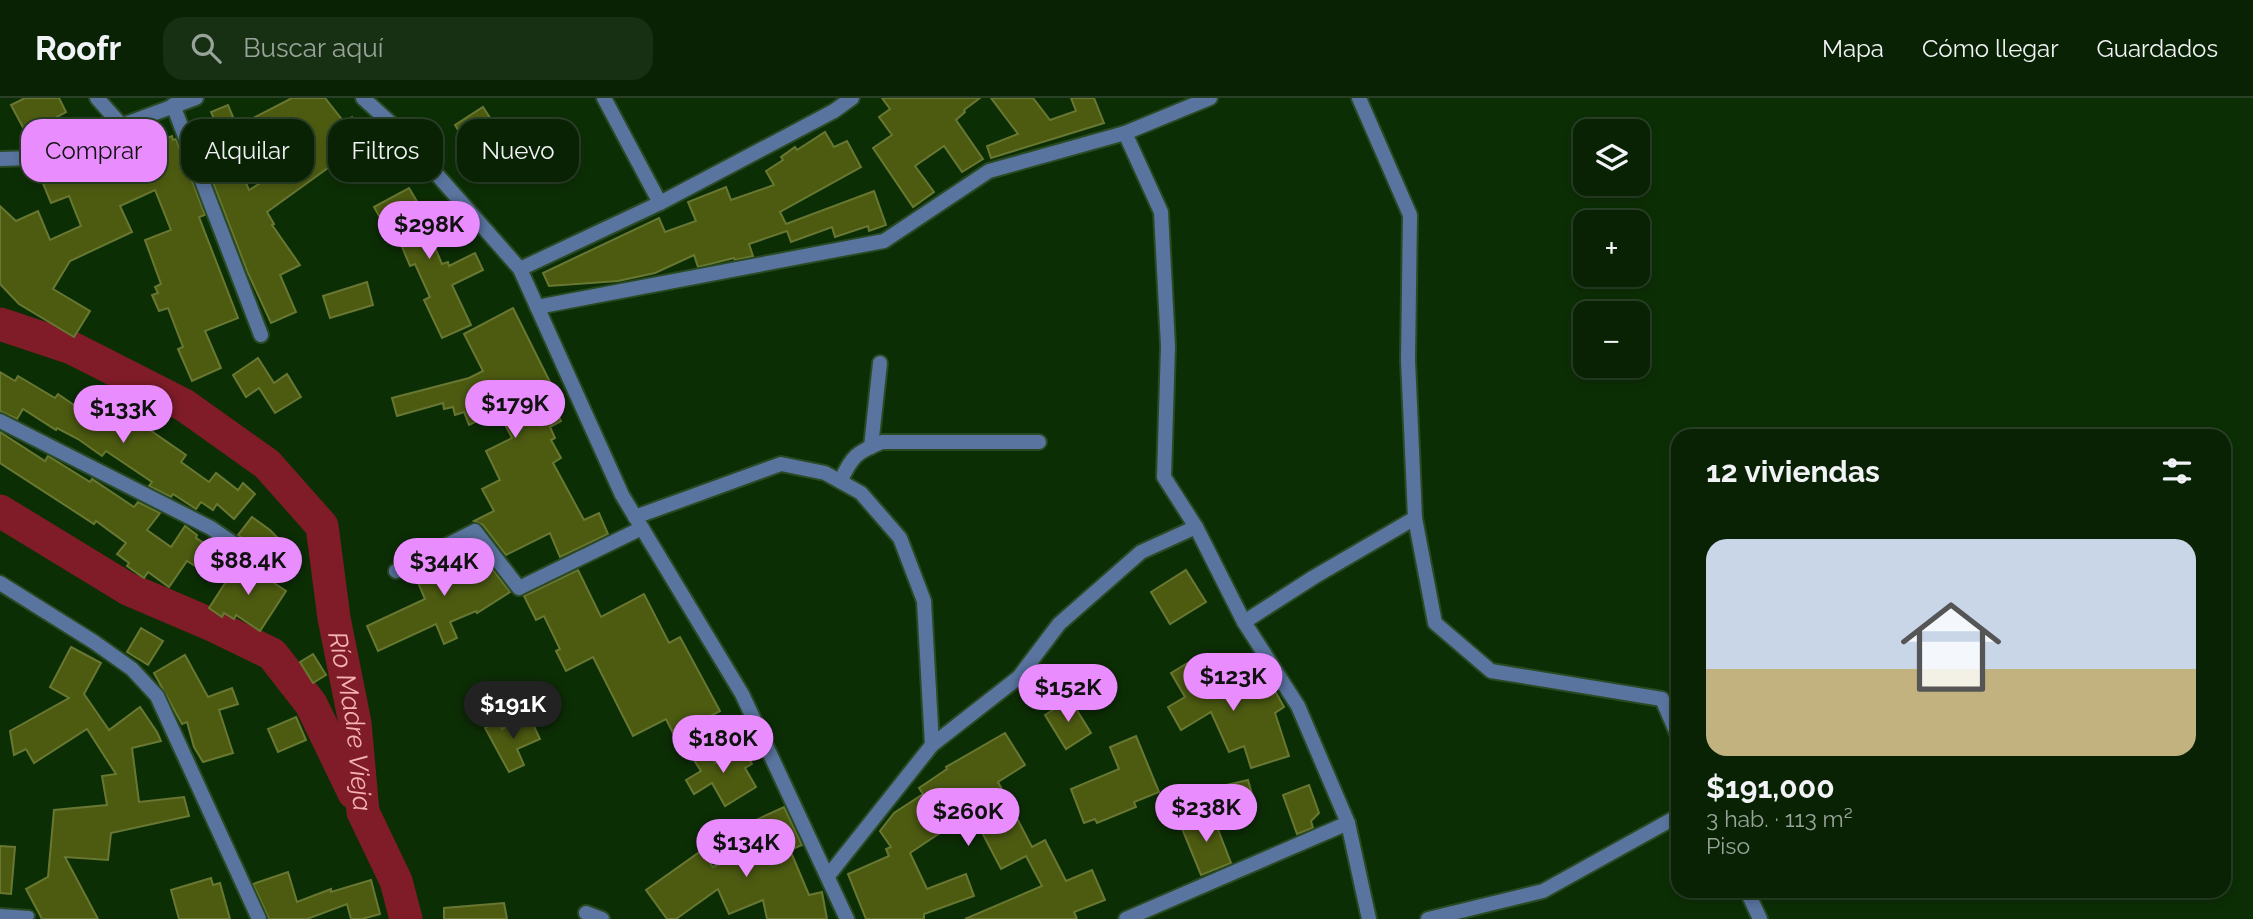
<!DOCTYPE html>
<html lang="es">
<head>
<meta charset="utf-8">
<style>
  body { margin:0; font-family:Raleway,sans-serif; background:#172f13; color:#f1f3f6; height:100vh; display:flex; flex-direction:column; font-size:26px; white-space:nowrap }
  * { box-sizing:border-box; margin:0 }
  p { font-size:23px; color:#99a49a }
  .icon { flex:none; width:38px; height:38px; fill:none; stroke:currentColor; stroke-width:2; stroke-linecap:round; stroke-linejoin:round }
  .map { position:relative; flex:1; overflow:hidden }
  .sheet { position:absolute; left:1671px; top:331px; width:560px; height:469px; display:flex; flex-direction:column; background:#092204; border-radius:21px; box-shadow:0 4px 10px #0003,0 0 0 2px #293f26 }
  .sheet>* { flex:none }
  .top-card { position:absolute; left:21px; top:21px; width:665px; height:63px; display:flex; gap:14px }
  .buttons { position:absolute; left:1573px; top:21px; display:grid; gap:14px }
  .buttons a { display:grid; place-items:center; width:77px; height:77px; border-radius:14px; background:#092204; box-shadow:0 4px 10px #0003,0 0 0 2px #293f26; font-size:35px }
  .price { position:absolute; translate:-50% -60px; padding:0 16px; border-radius:24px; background:#e98dfe; color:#111; font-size:23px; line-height:46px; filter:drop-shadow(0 2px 4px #0008) }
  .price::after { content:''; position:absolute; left:50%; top:42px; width:21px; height:16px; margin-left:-10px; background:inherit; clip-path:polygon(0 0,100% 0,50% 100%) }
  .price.current { background:#222; color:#fff }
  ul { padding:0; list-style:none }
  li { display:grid; align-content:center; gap:14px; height:371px; padding:0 35px }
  li span { display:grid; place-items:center; height:217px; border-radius:21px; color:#555 }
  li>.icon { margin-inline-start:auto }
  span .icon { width:126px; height:126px; fill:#fffc; stroke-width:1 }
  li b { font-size:30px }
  h2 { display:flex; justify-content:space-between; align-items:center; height:84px; padding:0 35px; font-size:30px }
  .chip { padding:0 24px; border-radius:21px; background:#092204; box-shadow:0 4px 10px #0003,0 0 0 2px #293f26; font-size:24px; line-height:63px }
  .chip.current { background:#e98dfe; color:#111 }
  header { display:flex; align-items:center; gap:42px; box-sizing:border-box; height:98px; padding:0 35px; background:#092204; border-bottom:2px solid #293f26 }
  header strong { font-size:33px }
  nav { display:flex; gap:38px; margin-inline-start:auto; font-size:24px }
  .search { width:490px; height:63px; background:#172f13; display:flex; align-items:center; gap:18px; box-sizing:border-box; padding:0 24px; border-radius:21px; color:#99a49a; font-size:26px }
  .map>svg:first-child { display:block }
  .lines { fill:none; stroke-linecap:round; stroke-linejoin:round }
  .river { stroke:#7f1c27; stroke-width:33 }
  .building { fill:#4d5b11; stroke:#687732; stroke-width:2 }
  .lane-casing { stroke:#2a4a23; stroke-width:14 }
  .street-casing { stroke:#2a4a23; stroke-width:18 }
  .lane { stroke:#59749f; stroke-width:10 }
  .street { stroke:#59749f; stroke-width:14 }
  .labels { text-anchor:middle; stroke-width:7; stroke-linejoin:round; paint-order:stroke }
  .water-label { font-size:26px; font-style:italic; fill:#f5b2b1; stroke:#0c2e05 }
</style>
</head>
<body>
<header>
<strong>Roofr</strong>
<div class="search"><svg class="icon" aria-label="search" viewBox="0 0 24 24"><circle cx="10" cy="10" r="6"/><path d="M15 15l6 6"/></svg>Buscar aquí</div>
<nav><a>Mapa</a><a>Cómo llegar</a><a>Guardados</a></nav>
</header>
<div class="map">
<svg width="2253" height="821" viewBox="0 0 2253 821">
  <rect width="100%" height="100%" fill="#0c2e05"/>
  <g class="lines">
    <!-- river -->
    <g class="river">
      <path id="s1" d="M0 226 72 250 184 307 267 366 322 428 334 520 355 625 363 714 396 783 406 821"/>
      <path d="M0 413 128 491 210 526 272 556 311 606 354 695"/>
    </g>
  </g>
  <!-- building -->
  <g class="building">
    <path d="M25 0H59L66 14 57 19 64 32 43 42 37 30 26 35 11 7Z"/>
    <path d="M292 0H325L344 24 352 19 368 41 267 114 274 126 272 127 300 167 280 177 296 214 271 225 248 175 193 33 215 23 211 14 228 7 238 31 225 36 249 92 277 75 255 19Z"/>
    <path d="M882 0H980L964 12 965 14 956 22 983 61 962 74 944 48 915 68 934 94 913 109 873 50 892 37 879 19 890 11Z"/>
    <path d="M991 0H1033L1050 22 1076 13 1071 0H1094L1104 25 991 60 987 48 1018 36Z"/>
    <path d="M483 9 500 35 472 53 455 27Z"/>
    <path d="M825 34 834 49 847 43 861 69 780 114 786 126 874 93 886 127 869 133 868 128 835 139 832 129 791 144 787 133 749 146 753 158 749 159 735 162 734 160 698 169 694 157 655 175 618 183 549 188 543 175 659 120 665 134 696 123 688 104 726 89 731 102 774 87 766 73 783 62 781 59 795 49 797 52Z"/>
    <path d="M172 38 173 42 176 41 205 117 199 119 238 220 205 233 221 270 192 283 178 251 183 249 168 210 159 213 152 197 158 195 155 189 161 186 145 142 171 132 155 92 120 108 132 134 70 163 53 191 90 213 74 239 19 206 0 186V108L16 123 38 113 50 142 81 128 69 98 51 105 40 78 64 68 67 75 85 68 86 71Z"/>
    <path d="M409 90 425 117 422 119 442 166 448 164 449 168 475 155 483 172 452 187 471 227 442 240 424 202 430 199 415 166 410 168 396 134 390 137 374 109Z"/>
    <path d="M367 184 373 207 330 220 323 198Z"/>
    <path d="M513 210 552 288 545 291 561 323 550 329 555 340 551 342 561 360 553 365 584 422 599 415 608 436 560 459 550 435 506 457 483 427 474 423 494 413 482 391 500 382 486 353 512 340 498 313 469 327 464 314 455 317 453 309 444 311 443 305 397 318 392 300 469 280 483 273 464 236Z"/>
    <path d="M258 260 274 285 287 276 301 299 275 315 259 290 246 299 233 277Z"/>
    <path d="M0 274 15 283 18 278 55 300 58 296 77 309 87 292 102 302 99 306 137 332 141 326 186 357 181 364 209 384 216 375 238 392 243 385 255 396 234 421 217 406 213 412 201 404 196 411 173 396 171 399 149 388 152 384 106 353 102 358 78 341 57 330 56 332 23 311 17 321 0 313Z"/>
    <path d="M0 334 45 363 48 358 90 384 92 381 134 409 138 404 160 415 147 432 171 449 185 428 197 437 196 440 209 448 195 468 187 463 169 489 148 474 144 480 127 468 129 465 117 456 126 445 96 423 94 426 0 365Z"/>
    <path d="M252 419 270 432 296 459 284 470 238 437Z"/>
    <path d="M473 446 510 494 477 515 476 513 450 524 457 540 444 546 436 526 378 553 367 528 425 501 414 475 449 460 448 458Z"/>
    <path d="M240 462 286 493 260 533 236 517 234 521 224 515 222 519 209 510Z"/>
    <path d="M578 472 601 519 644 496 669 545 680 539 720 613 674 637 666 621 633 638 593 559 566 573 556 553 560 551 544 518 536 522 524 498Z"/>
    <path d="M1186 472 1206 504 1170 526 1151 494Z"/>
    <path d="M141 530 163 543 148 567 127 554Z"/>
    <path d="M71 549 101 565 84 596 109 632 140 609 157 634 161 643 132 650 139 704 184 699 189 718 111 735 108 762 65 759 98 821H42L26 791 48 779 54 712 107 707 102 678 116 676 87 631 34 665 26 651 14 657 10 633 69 600 50 589Z"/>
    <path d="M313 556 326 577 313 585 300 564Z"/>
    <path d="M185 557 208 599 232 590 238 606 219 612 233 655 203 664 194 649 187 624 182 626 154 575Z"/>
    <path d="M1194 561 1214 593 1239 578 1247 592 1268 580 1284 609 1275 615 1289 658 1251 670 1244 648 1229 654 1211 614 1181 632 1168 609 1185 599 1171 575Z"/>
    <path d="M1070 601 1091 635 1066 651 1045 617Z"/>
    <path d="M529 618 540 641 517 651 524 667 509 674 485 630 498 623 502 631Z"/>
    <path d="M296 619 306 642 278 654 268 631Z"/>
    <path d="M1005 635 1025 667 998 684 1032 749 1045 742 1066 783 1092 772 1105 802 1074 814 1077 821H965L1042 788 1026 758 1001 771 974 719 961 728 958 723 910 755 927 791 966 776 974 798 924 816V821H866L848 776 889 758 886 751 891 749 880 733 894 715 923 696 919 690 947 671 946 669Z"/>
    <path d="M1136 638 1159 694 1134 704 1136 709 1097 725 1095 721 1084 725 1071 691 1119 671 1110 649Z"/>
    <path d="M742 649 752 666 745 670 756 689 725 708 712 685 694 696 686 682 701 673 692 659 707 650 715 665Z"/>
    <path d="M1248 682 1255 707 1229 714 1222 688Z"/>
    <path d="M1309 687 1319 715 1311 723 1313 730 1297 736 1283 697Z"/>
    <path d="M784 709 802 747 790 752 809 797 822 794 827 821H767L763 802 729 816 718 791 676 821H667L646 792 701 753 713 769 767 746 756 722Z"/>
    <path d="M1212 716 1231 765 1201 777 1181 728Z"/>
    <path d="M0 748 15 749 11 796 0 795Z"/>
    <path d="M288 774 297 804 331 791V794L371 782 380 816 362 821H351L347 806 307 821H269L253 786Z"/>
    <path d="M211 780 213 787 220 785 230 821H179L171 792Z"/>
    <path d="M504 805 507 821H444V810Z"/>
  </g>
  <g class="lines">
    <defs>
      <path id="lane" d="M0 816 29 818"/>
      <g id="street">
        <path d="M97 0 122 28"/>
        <path d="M363 0 396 30 520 171 622 397 742 596 847 821"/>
        <path d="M604 0 660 105"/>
        <path d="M1210 0 1125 35 1161 114 1168 248 1164 379 1196 429 1244 524 1298 608 1348 725 1369 821"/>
        <path d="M1359 0 1410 117 1408 262 1415 420 1435 525 1491 573 1662 601 1678 638"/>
        <path d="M173 7 261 237"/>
        <path d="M0 61 33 60 196 0"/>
        <path d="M520 171 660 105 834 13 852 0"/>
        <path d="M537 209 884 143 989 73 1125 35"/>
        <path d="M0 323 211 430 276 475"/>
        <path d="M871 349 880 265"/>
        <path d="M841 382C852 358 857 354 882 344H1039"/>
        <path d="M635 419 781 366 825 375 861 395 900 440 924 503 932 647 828 778"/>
        <path d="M396 473 475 433 519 490 642 430"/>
        <path d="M0 485 94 544 132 571 157 598 259 821"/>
        <path d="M1244 524 1314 479 1415 420"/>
        <path d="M932 647 1019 579 1059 526 1141 454 1196 429"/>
        <path d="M1747 793 1760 821"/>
        <path d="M586 815 602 821"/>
        <path d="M1126 821 1348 725"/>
        <path d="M1428 821 1543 793 1678 718"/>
      </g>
    </defs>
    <!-- lane casing -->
    <use href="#lane" class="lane-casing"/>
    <!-- street casing -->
    <use href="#street" class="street-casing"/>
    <!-- lane -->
    <use href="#lane" class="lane"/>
    <!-- street -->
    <use href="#street" class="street"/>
  </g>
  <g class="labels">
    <!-- water labels -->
    <g class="water-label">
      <text dy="9" stroke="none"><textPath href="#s1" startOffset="584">Río Madre Vieja</textPath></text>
    </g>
  </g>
</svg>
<div class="buttons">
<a><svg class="icon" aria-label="layers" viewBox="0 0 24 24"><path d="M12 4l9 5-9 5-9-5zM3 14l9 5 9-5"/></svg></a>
<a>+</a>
<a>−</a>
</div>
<b class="price" style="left:429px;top:163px">$298K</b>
<b class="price" style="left:515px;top:342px">$179K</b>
<b class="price" style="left:123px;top:347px">$133K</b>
<b class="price" style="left:248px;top:499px">$88.4K</b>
<b class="price" style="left:444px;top:500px">$344K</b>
<b class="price" style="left:1233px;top:615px">$123K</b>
<b class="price" style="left:1068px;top:626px">$152K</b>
<b class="price current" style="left:513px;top:643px">$191K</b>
<b class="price" style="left:723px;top:677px">$180K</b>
<b class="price" style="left:1206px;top:746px">$238K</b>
<b class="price" style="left:968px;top:750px">$260K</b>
<b class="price" style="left:746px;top:781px">$134K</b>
<div class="top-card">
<a class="chip current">Comprar</a>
<a class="chip">Alquilar</a>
<a class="chip">Filtros</a>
<a class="chip">Nuevo</a>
</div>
<section class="sheet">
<h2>12 viviendas<svg class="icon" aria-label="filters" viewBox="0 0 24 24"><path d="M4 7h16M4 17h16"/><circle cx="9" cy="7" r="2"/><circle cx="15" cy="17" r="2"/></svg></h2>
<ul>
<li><span style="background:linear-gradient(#c9d6e8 60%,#c2b280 0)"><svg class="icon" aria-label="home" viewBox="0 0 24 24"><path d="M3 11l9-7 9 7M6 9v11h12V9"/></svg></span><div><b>$191,000</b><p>3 hab. · 113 m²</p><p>Piso</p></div></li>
</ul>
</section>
</div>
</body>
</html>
